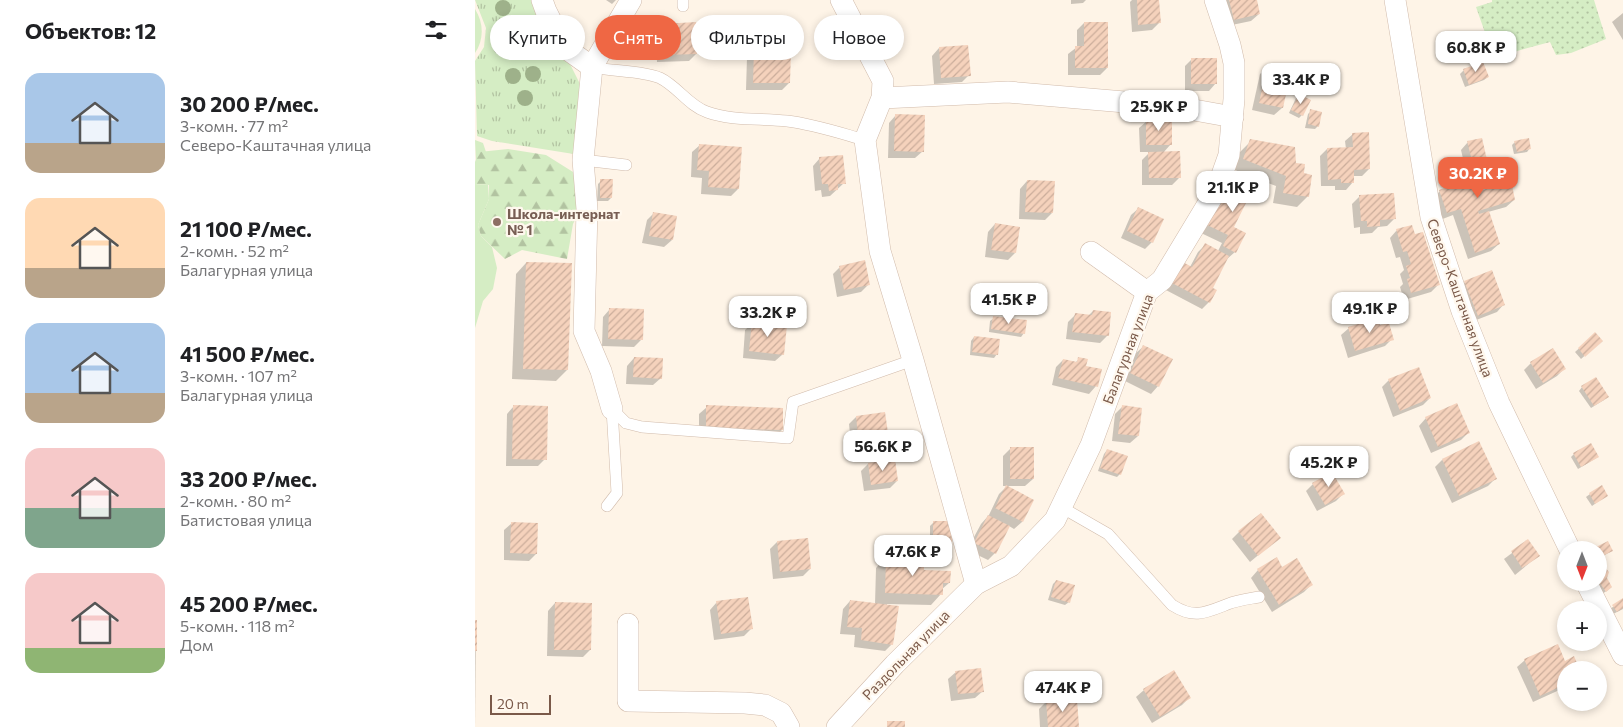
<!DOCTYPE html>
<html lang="ru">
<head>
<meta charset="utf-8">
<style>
  body { margin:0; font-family:Commissioner,sans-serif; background:#f6f6f6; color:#202124; height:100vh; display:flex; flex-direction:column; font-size:19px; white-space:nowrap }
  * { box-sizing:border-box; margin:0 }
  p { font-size:16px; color:#757577 }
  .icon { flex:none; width:28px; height:28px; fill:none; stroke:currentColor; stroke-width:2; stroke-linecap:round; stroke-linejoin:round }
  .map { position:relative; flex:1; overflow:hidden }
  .sheet { display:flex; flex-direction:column; background:#fff; width:475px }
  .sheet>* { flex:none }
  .hud { position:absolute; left:15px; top:15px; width:475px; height:45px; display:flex; gap:10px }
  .needle { width:32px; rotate:180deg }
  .buttons { position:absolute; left:1082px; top:541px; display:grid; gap:10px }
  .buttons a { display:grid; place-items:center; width:50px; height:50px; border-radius:50%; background:#fff; box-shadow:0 2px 8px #0003; font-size:25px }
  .scale { position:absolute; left:15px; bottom:12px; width:61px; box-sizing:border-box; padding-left:5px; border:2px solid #7a5949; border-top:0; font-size:14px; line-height:18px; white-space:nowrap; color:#7a5949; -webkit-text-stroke:4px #fff8ee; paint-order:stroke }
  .price { position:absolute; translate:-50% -42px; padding:0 11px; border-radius:10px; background:#fff; color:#222; font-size:16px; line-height:32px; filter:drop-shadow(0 1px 2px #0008) }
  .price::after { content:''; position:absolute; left:50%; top:30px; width:15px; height:11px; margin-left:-8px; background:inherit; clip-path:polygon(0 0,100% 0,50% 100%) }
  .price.selected { background:#ef6744; color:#fff }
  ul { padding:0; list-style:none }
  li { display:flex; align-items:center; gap:15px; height:125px; padding:0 25px }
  li span { display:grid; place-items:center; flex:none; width:140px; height:100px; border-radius:15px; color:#555 }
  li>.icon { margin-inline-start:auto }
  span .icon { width:60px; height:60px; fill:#fffc; stroke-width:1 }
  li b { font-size:21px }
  h2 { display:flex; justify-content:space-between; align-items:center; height:60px; padding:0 25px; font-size:21px }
  .tag { padding:0 18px; border-radius:22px; background:#fff; box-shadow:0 2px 8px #0003; font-size:18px; line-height:45px }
  .tag.selected { background:#ef6744; color:#fff }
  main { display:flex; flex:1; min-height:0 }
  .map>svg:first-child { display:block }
  .grass { fill:#d5edc4 }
  .forest { fill:url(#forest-firs) }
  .park { fill:url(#park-tufts) }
  .garden { fill:url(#garden-dots) }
  .shadow { fill:#0003 }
  .building { fill:url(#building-hatch) }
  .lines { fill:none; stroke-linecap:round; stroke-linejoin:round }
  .service-casing { stroke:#d1bbab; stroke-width:12 }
  .minor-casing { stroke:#d1bbab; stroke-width:22 }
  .service { stroke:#fff; stroke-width:11 }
  .minor { stroke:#fff; stroke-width:21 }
  .tree { fill:#9eb18a }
  .education-dot { fill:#8d6e63; stroke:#fff8ee; stroke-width:2 }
  .labels { text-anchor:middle; stroke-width:4.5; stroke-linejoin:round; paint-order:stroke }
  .education-label { font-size:14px; font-weight:bold; fill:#785e54; stroke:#fff8ee; text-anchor:start }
  .street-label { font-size:14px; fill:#7a5949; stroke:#fff8ee }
</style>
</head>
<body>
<main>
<section class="sheet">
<h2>Объектов: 12<svg class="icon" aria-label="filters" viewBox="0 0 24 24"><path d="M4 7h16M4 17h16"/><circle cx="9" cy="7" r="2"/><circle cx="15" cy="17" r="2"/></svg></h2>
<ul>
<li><span style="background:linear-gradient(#a9c7e8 70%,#b9a48a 0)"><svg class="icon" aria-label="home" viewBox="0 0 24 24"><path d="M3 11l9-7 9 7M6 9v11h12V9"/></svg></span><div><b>30 200 ₽/мес.</b><p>3-комн. · 77 m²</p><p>Северо-Каштачная улица</p></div></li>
<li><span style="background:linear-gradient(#ffd9b3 70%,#b9a48a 0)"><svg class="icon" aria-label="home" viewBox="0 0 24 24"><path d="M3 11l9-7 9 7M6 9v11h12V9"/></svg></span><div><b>21 100 ₽/мес.</b><p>2-комн. · 52 m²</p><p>Балагурная улица</p></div></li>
<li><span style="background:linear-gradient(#a9c7e8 70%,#b9a48a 0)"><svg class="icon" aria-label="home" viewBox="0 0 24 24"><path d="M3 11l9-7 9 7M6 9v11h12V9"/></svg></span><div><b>41 500 ₽/мес.</b><p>3-комн. · 107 m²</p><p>Балагурная улица</p></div></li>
<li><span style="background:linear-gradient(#f6c9c9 60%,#7fa58c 0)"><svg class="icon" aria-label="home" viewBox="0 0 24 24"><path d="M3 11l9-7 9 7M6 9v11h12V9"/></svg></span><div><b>33 200 ₽/мес.</b><p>2-комн. · 80 m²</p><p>Батистовая улица</p></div></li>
<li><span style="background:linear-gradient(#f6c9c9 75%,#8fb573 0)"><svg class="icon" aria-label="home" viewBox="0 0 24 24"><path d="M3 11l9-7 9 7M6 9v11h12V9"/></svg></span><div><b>45 200 ₽/мес.</b><p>5-комн. · 118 m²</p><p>Дом</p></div></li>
</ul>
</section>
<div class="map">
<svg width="1148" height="727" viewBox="0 0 1148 727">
  <defs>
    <pattern id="forest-firs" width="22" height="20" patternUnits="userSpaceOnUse" patternTransform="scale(1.25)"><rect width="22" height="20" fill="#d5edc4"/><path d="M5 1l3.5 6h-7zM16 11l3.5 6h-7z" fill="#b2c3a1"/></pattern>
    <pattern id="park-tufts" width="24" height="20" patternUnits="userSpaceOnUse" patternTransform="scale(1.25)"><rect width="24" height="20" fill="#d5edc4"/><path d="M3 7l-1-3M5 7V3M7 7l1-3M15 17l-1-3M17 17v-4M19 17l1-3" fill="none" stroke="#b2c3a1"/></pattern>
    <pattern id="garden-dots" width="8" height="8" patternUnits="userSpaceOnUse" patternTransform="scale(1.25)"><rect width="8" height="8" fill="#d5edc4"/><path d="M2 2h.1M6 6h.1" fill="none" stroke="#b2c3a1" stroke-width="1.8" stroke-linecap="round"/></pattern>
    <pattern id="building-hatch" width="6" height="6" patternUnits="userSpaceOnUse" patternTransform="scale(1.25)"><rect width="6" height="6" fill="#f5d2bc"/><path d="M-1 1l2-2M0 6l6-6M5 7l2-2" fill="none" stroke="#cbad9b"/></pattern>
  </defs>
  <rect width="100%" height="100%" fill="#fef4e7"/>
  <!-- grass -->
  <g class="grass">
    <path d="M0 9C9 23 9 40 0 53Z"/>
    <path d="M0 140 8 143 12 155 1 160Z"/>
    <path d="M0 184 13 185 14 199 3 225 6 236 17 247 22 268 18 289 8 301 0 328Z"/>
  </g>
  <!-- forest -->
  <path class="forest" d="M33 149 71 155 106 177 107 206 98 224 92 259 47 250 30 259 6 236 3 225 14 199V185L0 184V162L4 152Z"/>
  <!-- park -->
  <path class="park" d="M0 0H69L94 62 105 84 111 156 17 141 2 136 0 61 9 47 11 28Z"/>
  <!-- garden -->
  <path class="garden" d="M1017 0H1119L1131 39 1096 53 1081 55 1075 42 1042 51 1020 61 1001 7 1017 2Z"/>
  <!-- shadow -->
  <g class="shadow">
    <path d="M131 0H141L137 4Z"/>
    <path d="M596 0H611L608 3 596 4Z"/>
    <path d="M657 0H683L684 23 677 30 657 32 655 2Z"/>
    <path d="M746 0H781L784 14 776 21 752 26Z"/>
    <path d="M1148 13V40L1137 22Z"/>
    <path d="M609 23 632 68 625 75H593V54L602 47V30Z"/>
    <path d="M188 25 221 54 214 61 182 62 180 32Z"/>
    <path d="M464 48 494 75 487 82 459 84 457 56Z"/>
    <path d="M279 50 314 83 307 90H271L272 57Z"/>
    <path d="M717 59 741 83 734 91H710V66Z"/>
    <path d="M793 67 814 72 807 108 799 115 777 110 785 74Z"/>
    <path d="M989 70 1013 77 1009 80 990 87 985 74Z"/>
    <path d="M824 95 827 115 824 118 814 113 821 98Z"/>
    <path d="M836 111 843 126 840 129 830 128 833 114Z"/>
    <path d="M421 115 448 151 440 158H413L414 123Z"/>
    <path d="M672 121 696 144 688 153 704 178 697 185H667V160L675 152H665L664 128Z"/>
    <path d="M878 134 894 169 887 176H878V182L871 190H860V186H846L845 156 852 149H871L870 141Z"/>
    <path d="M776 141 819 164 828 174 833 196 822 207 798 203 801 186 782 179 758 228 760 252 752 259 736 288 734 302 727 309 689 289 715 267 723 252 730 245 743 251 747 243 726 233 750 204 762 181 769 174 758 169 765 152Z"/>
    <path d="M993 142 1014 176 1007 184 999 185 1002 194 1039 200 1031 207 1013 212 1024 244 1016 251 993 259 978 215 965 220 958 198 965 191 989 183 986 170 990 167 986 150Z"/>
    <path d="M1040 142 1055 148 1052 152 1039 154 1037 145Z"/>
    <path d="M225 145 263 189 256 196 226 194 227 178 216 177 217 152Z"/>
    <path d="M345 158 369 183 355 196 347 197 346 190 340 191 338 166Z"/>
    <path d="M126 181 136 198 133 201H122L123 184Z"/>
    <path d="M552 181 577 213 570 220 544 219 545 189Z"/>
    <path d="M885 196 919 219 912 226 903 227 897 233 885 234V227L879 228 877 204Z"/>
    <path d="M664 208 677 242 670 249 646 238 656 215Z"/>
    <path d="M179 213 197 240 189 247 167 243 172 220Z"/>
    <path d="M520 224 540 253 533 260 510 257 513 232Z"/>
    <path d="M922 230 963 285 956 292 929 300 925 287 928 284 925 274 929 270 925 257 921 258 915 238Z"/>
    <path d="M51 263 92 370 81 381 37 379 41 274Z"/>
    <path d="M365 267 393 285 386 292 362 297 358 274Z"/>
    <path d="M990 282 1029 304 1022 312 996 322 982 289Z"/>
    <path d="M135 309 166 340 159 347 127 346 128 317Z"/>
    <path d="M618 311 632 336 625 343 591 339 593 322 600 315 613 316Z"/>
    <path d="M519 318 549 333 546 337 514 332 515 321Z"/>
    <path d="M278 323 308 354 300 361 268 358 270 330Z"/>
    <path d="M904 327 917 339 910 346 873 358 866 335 874 328Z"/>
    <path d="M1120 334 1126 341 1106 359 1100 352Z"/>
    <path d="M499 337 522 354 519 358 495 355 496 341Z"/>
    <path d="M669 346 683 386 676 394 648 380 661 353Z"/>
    <path d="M159 358 186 378 178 385 151 384 152 366Z"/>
    <path d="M604 359 621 386 614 394 577 385 581 367 588 360 600 363Z"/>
    <path d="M1056 363 1089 369 1082 376 1061 389 1049 370Z"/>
    <path d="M914 380 955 398 948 405 918 417 907 387Z"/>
    <path d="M1107 387 1129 400 1116 408 1104 391Z"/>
    <path d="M39 406 70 459 63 466H31L32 414Z"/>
    <path d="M232 407 307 430 299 437 224 435V414Z"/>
    <path d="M647 407 663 436 655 443 637 441 640 414Z"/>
    <path d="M381 417 412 432 404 440 376 443 374 424Z"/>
    <path d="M951 418 993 433 986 440 956 453 944 426Z"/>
    <path d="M536 448 558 479 550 486H528V456Z"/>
    <path d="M632 450 645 474 642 477 623 471 629 454Z"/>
    <path d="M1099 454 1123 457 1103 469 1096 457Z"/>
    <path d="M967 460 1020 479 1013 486 977 503 960 467Z"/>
    <path d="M393 464 422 481 415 488 389 491 386 471Z"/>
    <path d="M838 484 868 494 861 501 842 511 831 491Z"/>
    <path d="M531 487 557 501 547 522 539 529 534 526 520 553 513 560 492 550 506 524 514 515 524 494Z"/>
    <path d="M1115 494 1131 496 1117 506 1111 497Z"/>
    <path d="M37 523 61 554 54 561 29 560V530Z"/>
    <path d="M458 523 476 542 472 545H455V526Z"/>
    <path d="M764 532 804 538 775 562 757 539Z"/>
    <path d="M332 539 335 569 328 576 298 579 295 549 302 542Z"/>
    <path d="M1053 541 1063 556 1040 575 1029 559Z"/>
    <path d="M1133 543 1136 551 1124 559V550H1119Z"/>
    <path d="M411 557 474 583 466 590V594L456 605 412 604 417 644 410 651 379 647 380 635 365 634 368 609 375 601 400 604 401 568Z"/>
    <path d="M1124 562 1131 578 1133 590 1127 594 1119 582H1124Z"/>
    <path d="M807 568 836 585 829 592 797 612 776 578 783 570Z"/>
    <path d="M581 581 594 602 590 605 573 600 578 584Z"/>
    <path d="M1148 600V609L1138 614 1135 609Z"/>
    <path d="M242 602 276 629 269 636 239 640 235 610Z"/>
    <path d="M80 603 115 650 108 657 72 656 73 611Z"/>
    <path d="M0 621H1L0 727Z"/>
    <path d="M1050 660 1089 662 1104 670H1091V687L1058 702 1042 667Z"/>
    <path d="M481 672 508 691 500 698 476 701 473 679Z"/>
    <path d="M669 690 714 698 707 705 677 723 661 697Z"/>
    <path d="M571 702 603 727H565L564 709Z"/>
  </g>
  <!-- building -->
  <g class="building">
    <path d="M662 0H684L686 23 663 25Z"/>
    <path d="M754 0H782L785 14 759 20Z"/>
    <path d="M221 22 222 54 188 55 187 24Z"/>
    <path d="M609 22H633V68H600V46H609Z"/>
    <path d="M493 45 496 76 466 78 464 47Z"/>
    <path d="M279 49 316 50 315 83H278Z"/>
    <rect x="716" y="58" width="26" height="26"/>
    <path d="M1008 62 1014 77 994 85 988 69Z"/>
    <path d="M792 66 816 71 808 108 784 103Z"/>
    <path d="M824 94 836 100 828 116 816 110Z"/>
    <path d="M835 109 847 112 844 127 833 124Z"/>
    <path d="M420 114 450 115 449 152 419 151Z"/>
    <path d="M697 119V145H671V120Z"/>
    <path d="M894 132 895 169 879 170V183H866V179L853 180 852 148 878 147 877 133Z"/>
    <path d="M1007 138 1016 177 999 180 1003 192 1036 180 1040 200 1003 211 1004 214 1014 211 1025 244 1000 253 986 209 972 213 964 190 997 179 993 162 997 161 992 141Z"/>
    <path d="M1054 138 1056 149 1042 152 1039 141Z"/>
    <path d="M775 139 820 147 821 163 830 164 829 173 837 175 834 197 808 193 811 176 768 159Z"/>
    <path d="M224 144 267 147 264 189 233 187 234 171 222 170Z"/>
    <path d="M705 151 706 178H674L673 152Z"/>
    <path d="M368 155 371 184H363V190L354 191 353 184H347L344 157Z"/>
    <path d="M769 172 783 179 759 227 771 233 761 253 748 246 753 235 732 225 745 200 753 204Z"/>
    <path d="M125 179H138L137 198H125Z"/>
    <path d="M552 180 580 181 578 213 550 212Z"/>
    <path d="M919 193 921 219 905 220V226L892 227V221H886L884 195Z"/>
    <path d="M663 207 689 219 678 243 652 231Z"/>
    <path d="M178 212 202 216 198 240 174 236Z"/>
    <path d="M520 223 545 227 541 253 516 250Z"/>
    <path d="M937 225 940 234 948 232 965 285 936 293 932 279 935 278 931 266 936 264 932 251 928 252 921 229Z"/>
    <path d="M730 243 754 256 738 288 742 290 735 303 695 282 706 261 717 267Z"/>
    <path d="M390 260 395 285 369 290 364 266Z"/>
    <path d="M51 262 97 263 93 370 48 369Z"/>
    <path d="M1017 270 1030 305 1003 316 989 281Z"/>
    <path d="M134 308 169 309 168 340 133 339Z"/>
    <path d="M618 310 636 312 634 336 597 332 600 313 617 315Z"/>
    <path d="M518 316 552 320 550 334 516 329Z"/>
    <path d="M903 318 905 325 914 323 919 340 880 351 873 327Z"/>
    <path d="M277 321 312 325 309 355 274 351Z"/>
    <path d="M1120 332 1128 341 1110 357 1103 348Z"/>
    <path d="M499 336 525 339 523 355 497 352Z"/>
    <path d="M668 345 698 359 684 387 655 373Z"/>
    <path d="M1078 348 1091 369 1068 383 1055 362Z"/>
    <path d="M159 357 188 358 187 379 158 377Z"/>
    <path d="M603 357 613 359 611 366 627 369 623 387 583 378 588 359 602 362Z"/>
    <path d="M944 367 956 398 925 411 913 379Z"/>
    <path d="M1121 377 1134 397 1119 406 1106 386Z"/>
    <path d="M982 403 995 433 963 447 950 417Z"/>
    <path d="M38 405 73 406 72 460 37 459Z"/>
    <path d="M231 405 308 408V430L231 428Z"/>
    <path d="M647 405 667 408 664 436 643 434Z"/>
    <path d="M410 412 413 433 383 437 381 416Z"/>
    <path d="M1004 441 1022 479 984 496 967 459Z"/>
    <path d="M1116 443 1124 457 1106 467 1098 453Z"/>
    <rect x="535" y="447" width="24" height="32"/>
    <path d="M632 449 653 456 646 475 625 468Z"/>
    <path d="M420 459 423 481 396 485 393 463Z"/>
    <path d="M857 472 870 494 850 505 837 483Z"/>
    <path d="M531 485 559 500 548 522 520 508Z"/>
    <path d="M1127 485 1133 496 1120 504 1114 493Z"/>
    <path d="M786 513 806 538 783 556 763 531Z"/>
    <path d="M513 515 535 526 521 554 499 543Z"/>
    <rect x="458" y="521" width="19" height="21"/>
    <path d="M36 522 63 523 62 554 35 553Z"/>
    <path d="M333 538 336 569 305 572 302 541Z"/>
    <path d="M1053 539 1065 556 1047 568 1036 551Z"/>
    <path d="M1133 541 1138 551 1125 557 1124 550 1121 547Z"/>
    <path d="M411 556 449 557V570L476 571 475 583H468V595L410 593Z"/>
    <path d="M802 557 807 567 822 558 838 585 804 605 782 569Z"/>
    <path d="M1124 560 1134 572 1132 578 1137 587 1131 592 1124 582Z"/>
    <path d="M581 580 600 585 595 603 576 597Z"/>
    <path d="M273 597 278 629 246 634 241 601Z"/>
    <path d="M1148 598V608L1142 612 1137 605Z"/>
    <path d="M375 600 424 606 418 645 386 640 387 628 372 627Z"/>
    <path d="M80 602 117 603 116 650H79Z"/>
    <rect x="0" y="620" width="2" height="31"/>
    <path d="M1083 644 1090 661 1099 656 1105 670H1091V684L1065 696 1049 659Z"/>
    <path d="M506 668 509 692 483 694 480 671Z"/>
    <path d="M699 670 716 698 685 717 668 689Z"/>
    <path d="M602 699 604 727H573L571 701Z"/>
    <rect x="412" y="721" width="18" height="6"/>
  </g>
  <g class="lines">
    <defs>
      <g id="service">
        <path d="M208 0V6"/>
        <path d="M117 67C139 72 165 70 185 78 202 86 214 106 232 112 257 121 285 118 312 121 338 124 365 133 390 140"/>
        <path d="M108 160 151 165"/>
        <path d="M137 409 151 423 167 427 313 438 318 402 438 360"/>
        <path d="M132 506 142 493 137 409"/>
        <path d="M586 507 633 534 697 605C719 619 730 613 753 604 763 600 773 599 784 597"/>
      </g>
      <g id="minor">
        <path d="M67 0 71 11 89 47 117 67 108 160 112 209 109 331 126 371 137 409"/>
        <path d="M366 0 408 81 407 98 390 140 405 251 438 360 501 584"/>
        <path d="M920 0 956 217 987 311 1024 403 1095 550"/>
        <path d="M117 67 156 0"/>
        <path d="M407 98 533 92 697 106 758 117"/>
        <path d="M616 252 672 292"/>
        <path d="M1111 582 1148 655"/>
        <path d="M153 624V701L270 703 290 705 306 713 314 727"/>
        <path d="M362 727 420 664 501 584 536 566 580 520 616 445 672 292 687 280 742 189 754 155 759 99V63L755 45 740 0"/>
      </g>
    </defs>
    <!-- service casing -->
    <use href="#service" class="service-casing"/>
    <!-- minor casing -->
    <use href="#minor" class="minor-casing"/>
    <!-- service -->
    <use href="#service" class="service"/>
    <!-- minor -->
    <use href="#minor" class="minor"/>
  </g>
  <!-- trees -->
  <g class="tree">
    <circle cx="28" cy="8" r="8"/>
    <circle cx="36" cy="26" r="8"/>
    <circle cx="26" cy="47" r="8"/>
    <circle cx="54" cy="49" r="8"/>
    <circle cx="58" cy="74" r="8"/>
    <circle cx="38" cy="76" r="8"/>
    <circle cx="50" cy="98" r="8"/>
  </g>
  <!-- markers -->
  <circle class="education-dot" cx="22" cy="222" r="5"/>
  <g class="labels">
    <!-- education labels -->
    <g class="education-label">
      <text x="32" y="219">Школа-интернат<tspan x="32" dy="16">№ 1</tspan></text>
    </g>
    <!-- street labels -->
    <g class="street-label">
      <text transform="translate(985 298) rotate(70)" y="5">Северо-Каштачная улица</text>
      <text transform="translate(653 349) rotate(-69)" y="5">Балагурная улица</text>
      <text transform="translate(431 655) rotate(-46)" y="5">Раздольная улица</text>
    </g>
  </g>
</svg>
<div class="buttons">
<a><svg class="needle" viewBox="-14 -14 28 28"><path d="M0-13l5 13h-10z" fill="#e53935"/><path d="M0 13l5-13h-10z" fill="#757577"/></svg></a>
<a>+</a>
<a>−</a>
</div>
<div class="scale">20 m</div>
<b class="price" style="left:1001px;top:73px">60.8K ₽</b>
<b class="price" style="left:826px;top:105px">33.4K ₽</b>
<b class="price" style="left:684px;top:132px">25.9K ₽</b>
<b class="price selected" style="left:1003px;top:199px">30.2K ₽</b>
<b class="price" style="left:758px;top:213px">21.1K ₽</b>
<b class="price" style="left:534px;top:325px">41.5K ₽</b>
<b class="price" style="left:895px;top:334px">49.1K ₽</b>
<b class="price" style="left:293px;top:338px">33.2K ₽</b>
<b class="price" style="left:408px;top:472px">56.6K ₽</b>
<b class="price" style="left:854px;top:488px">45.2K ₽</b>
<b class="price" style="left:438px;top:577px">47.6K ₽</b>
<b class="price" style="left:588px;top:713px">47.4K ₽</b>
<div class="hud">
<a class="tag">Купить</a>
<a class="tag selected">Снять</a>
<a class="tag">Фильтры</a>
<a class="tag">Новое</a>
</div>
</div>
</main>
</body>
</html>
